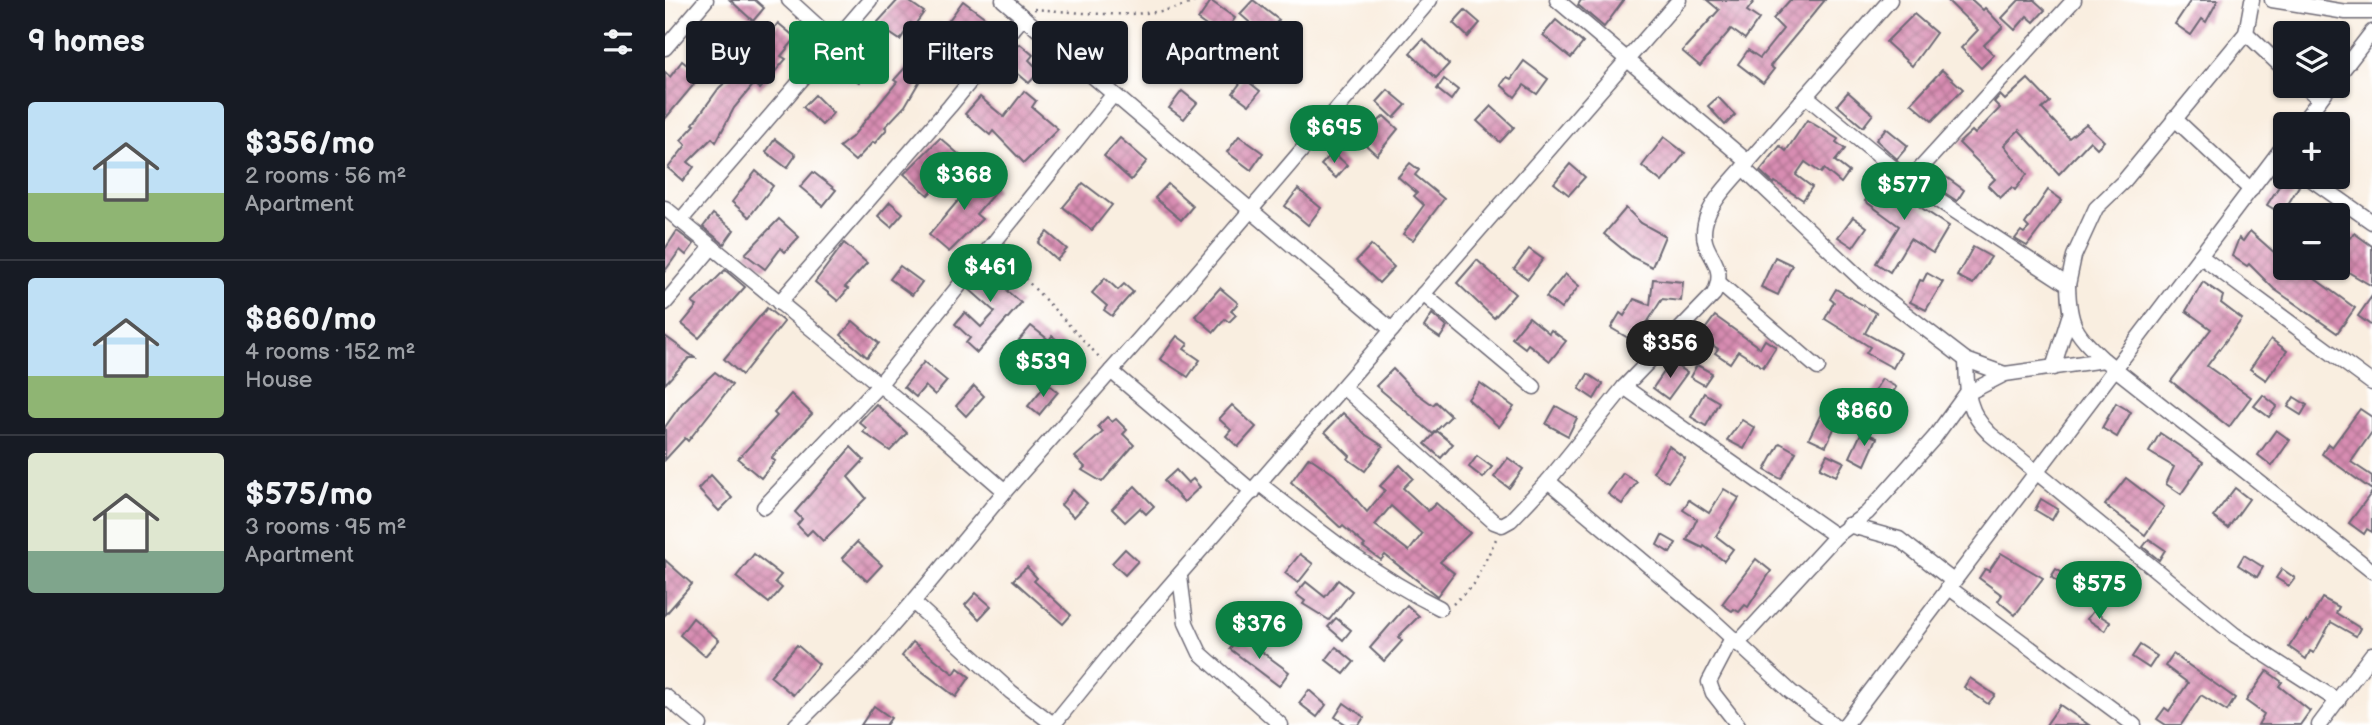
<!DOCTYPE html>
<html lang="en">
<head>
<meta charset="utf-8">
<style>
  body { margin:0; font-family:"Balsamiq Sans",sans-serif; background:#242831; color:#f1f3f6; height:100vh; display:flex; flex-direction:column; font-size:26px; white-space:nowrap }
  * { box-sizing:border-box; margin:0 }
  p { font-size:23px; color:#9ea1a6 }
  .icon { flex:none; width:38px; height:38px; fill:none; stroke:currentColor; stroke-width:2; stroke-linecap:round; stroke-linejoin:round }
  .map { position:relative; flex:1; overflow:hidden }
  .details { display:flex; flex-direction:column; background:#171b24; width:665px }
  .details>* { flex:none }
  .banner { position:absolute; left:21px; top:21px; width:665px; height:63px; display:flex; gap:14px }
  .buttons { position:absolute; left:1608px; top:21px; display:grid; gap:14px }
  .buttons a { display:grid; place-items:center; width:77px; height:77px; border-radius:7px; background:#171b24; box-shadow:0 2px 5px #0004; font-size:35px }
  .price { position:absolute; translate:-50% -60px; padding:0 16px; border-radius:24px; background:#0b8043; color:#fff; font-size:23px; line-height:46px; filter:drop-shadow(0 2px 4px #0008) }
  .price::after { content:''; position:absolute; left:50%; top:42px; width:21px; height:16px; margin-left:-10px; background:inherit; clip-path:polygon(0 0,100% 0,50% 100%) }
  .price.on { background:#222; color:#fff }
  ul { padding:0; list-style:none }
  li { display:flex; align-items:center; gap:21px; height:175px; padding:0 28px }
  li+li { border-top:2px solid #363941 }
  li span { display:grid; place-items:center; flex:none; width:196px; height:140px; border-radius:7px; color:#555 }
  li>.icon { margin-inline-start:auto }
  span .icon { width:84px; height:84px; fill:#fffc; stroke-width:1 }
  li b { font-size:30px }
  h2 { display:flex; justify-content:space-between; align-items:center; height:84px; padding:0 28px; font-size:30px }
  .chip { padding:0 24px; border-radius:7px; background:#171b24; box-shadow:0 2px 5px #0004; font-size:24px; line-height:63px }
  .chip.on { background:#0b8043; color:#fff }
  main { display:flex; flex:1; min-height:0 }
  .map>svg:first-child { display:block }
  .building { fill:url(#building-cross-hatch); fill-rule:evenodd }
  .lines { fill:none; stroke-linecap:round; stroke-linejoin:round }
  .minor-casing { stroke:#6d6975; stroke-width:17 }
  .path { stroke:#6d6975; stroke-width:2.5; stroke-dasharray:2 5; stroke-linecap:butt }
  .minor { stroke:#fff; stroke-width:14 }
</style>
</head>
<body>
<main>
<section class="details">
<h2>9 homes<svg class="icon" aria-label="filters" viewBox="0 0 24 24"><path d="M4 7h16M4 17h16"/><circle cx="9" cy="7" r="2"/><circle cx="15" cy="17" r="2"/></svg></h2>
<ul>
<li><span style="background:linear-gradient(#bfe0f5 65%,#8fb573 0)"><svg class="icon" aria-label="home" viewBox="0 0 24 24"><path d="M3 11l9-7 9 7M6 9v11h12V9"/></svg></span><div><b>$356/mo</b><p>2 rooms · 56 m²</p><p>Apartment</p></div></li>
<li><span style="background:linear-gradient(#bfe0f5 70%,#8fb573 0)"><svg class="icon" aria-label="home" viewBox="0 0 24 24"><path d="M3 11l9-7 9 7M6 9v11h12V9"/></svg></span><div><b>$860/mo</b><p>4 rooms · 152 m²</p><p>House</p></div></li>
<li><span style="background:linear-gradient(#dfe7d0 70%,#7fa58c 0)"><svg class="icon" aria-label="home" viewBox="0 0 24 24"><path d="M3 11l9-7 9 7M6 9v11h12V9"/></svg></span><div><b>$575/mo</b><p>3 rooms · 95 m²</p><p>Apartment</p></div></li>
</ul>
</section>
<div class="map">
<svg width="1707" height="725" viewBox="0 0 1707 725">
  <defs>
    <pattern id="building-cross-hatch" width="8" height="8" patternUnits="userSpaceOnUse" patternTransform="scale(1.75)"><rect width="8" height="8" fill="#d88db2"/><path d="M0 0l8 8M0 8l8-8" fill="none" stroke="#af7392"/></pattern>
  </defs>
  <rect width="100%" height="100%" fill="#fff"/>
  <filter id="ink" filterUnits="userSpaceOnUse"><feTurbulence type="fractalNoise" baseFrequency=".0143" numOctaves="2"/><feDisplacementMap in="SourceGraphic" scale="14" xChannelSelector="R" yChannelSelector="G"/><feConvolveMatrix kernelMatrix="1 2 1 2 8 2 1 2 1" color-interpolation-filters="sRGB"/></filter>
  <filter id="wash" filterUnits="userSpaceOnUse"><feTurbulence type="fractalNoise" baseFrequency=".00686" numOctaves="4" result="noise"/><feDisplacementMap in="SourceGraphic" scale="28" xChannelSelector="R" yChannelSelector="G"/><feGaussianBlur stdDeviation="1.57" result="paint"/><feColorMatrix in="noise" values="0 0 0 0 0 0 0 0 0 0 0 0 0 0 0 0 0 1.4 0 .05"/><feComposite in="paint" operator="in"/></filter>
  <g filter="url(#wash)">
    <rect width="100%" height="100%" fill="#f9eee0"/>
    <g id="blocks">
      <!-- building -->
      <g class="building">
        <path d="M65 0H90L99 8 88 21Z"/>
        <path d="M233 0H242L259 12 249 26 246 23 235 40 211 24Z"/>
        <path d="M588 0 614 20 600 36 575 14Z"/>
        <path d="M916 0H959L939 27 913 5Z"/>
        <path d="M1042 0H1090L1082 11 1094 19 1080 39 1066 29 1035 66 1017 51 1054 10Z"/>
        <path d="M1125 0H1160L1105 66 1109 69 1098 83 1073 64 1083 50 1095 58 1118 29 1108 19Z"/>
        <path d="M1282 0H1307L1318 10 1320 8 1338 27 1319 45 1329 55 1316 68 1296 48 1313 30Z"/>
        <path d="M1354 0H1369L1380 10 1369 22 1362 16 1350 30 1337 18Z"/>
        <path d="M1526 0H1553L1541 22 1537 19 1526 35 1510 24Z"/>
        <path d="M298 1 326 22 313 39 298 27 273 59 278 63 267 75 261 70 240 106 220 127 222 129 210 143 208 142 190 161 174 147 187 137 232 82 229 80 265 40 263 38 275 23 279 27Z"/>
        <path d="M546 1 570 18 557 37 533 20Z"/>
        <path d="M800 10 815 23 803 37 788 23Z"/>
        <path d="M1249 14 1271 33 1247 66 1221 42Z"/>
        <path d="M891 20 918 43 906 58 878 35Z"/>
        <path d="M49 22 64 36 51 50 36 36Z"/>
        <path d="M113 23 131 38 116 56 121 59 95 89 89 84 69 108 51 142 47 138 23 162 29 167 18 181 3 168 21 145 16 140 30 125 28 124 54 88 85 60Z"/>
        <path d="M199 37 216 55 194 82 175 67Z"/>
        <path d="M758 39 784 64 771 78 745 53Z"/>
        <path d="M355 44 368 55 364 60 375 71 364 83 339 62Z"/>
        <path d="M17 61 36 76 0 119V72L5 77Z"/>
        <path d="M859 61 883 79 872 94 859 85 850 97 836 85 842 77 846 79Z"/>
        <path d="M1277 70 1298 89 1267 121 1246 103Z"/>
        <path d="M579 78 595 91 584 105 568 93Z"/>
        <path d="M779 79 793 90 786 100 772 89Z"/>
        <path d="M1363 79 1385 102 1377 109 1404 138 1421 124 1439 141 1432 148 1425 141 1394 174 1354 130 1339 145 1362 174 1350 190 1347 187 1335 198 1323 186 1330 179 1294 143 1307 131 1310 134 1335 108 1329 102 1335 95 1340 100Z"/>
        <path d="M723 90 741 105 729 118 712 102Z"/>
        <path d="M359 91 371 101 367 107 393 129 359 163 328 131 325 135 300 114 315 97 339 117Z"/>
        <path d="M517 91 532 103 519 119 504 108Z"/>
        <path d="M1183 92 1208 114 1198 127 1172 105Z"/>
        <path d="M150 95 168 113 157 125 138 107Z"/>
        <path d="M1053 97 1070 115 1060 125 1043 106Z"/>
        <path d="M826 106 849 127 835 142 812 121Z"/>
        <path d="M719 116 733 129 712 155 694 139Z"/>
        <path d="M1142 120 1173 139 1171 142 1180 149 1170 161 1184 172 1176 183 1159 169 1156 173 1140 162 1131 175 1147 187 1138 200 1110 182 1109 184 1095 171 1115 146 1121 151Z"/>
        <path d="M1221 128 1243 146 1232 159 1211 140Z"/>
        <path d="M574 136 598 153 586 170 562 152Z"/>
        <path d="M999 137 1020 153 997 182 977 166Z"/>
        <path d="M275 138 298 158 263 195 239 174Z"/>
        <path d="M455 138 482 161 466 180 439 156Z"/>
        <path d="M110 139 131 155 122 168 101 152Z"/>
        <path d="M668 152 682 165 671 178 656 165Z"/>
        <path d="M745 163 754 170 750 175 779 199 748 240 738 234 759 205 749 196 752 193 733 177Z"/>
        <path d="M905 164 920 177 904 195 889 183Z"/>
        <path d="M312 170 333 189 311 214 317 219 284 252 264 235 303 189 298 185Z"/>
        <path d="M91 171 108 186 84 217 67 202Z"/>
        <path d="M148 172 171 190 158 206 135 187Z"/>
        <path d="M1218 174 1233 185 1231 188 1246 201 1284 226 1268 253 1245 239 1225 272 1211 263 1234 226 1200 201Z"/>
        <path d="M1277 174 1299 190 1292 201 1269 186Z"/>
        <path d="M1620 177 1634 186 1617 214 1602 205Z"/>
        <path d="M418 183 447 205 427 230 398 207Z"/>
        <path d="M503 184 528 206 516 220 490 198Z"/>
        <path d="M633 189 656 208 643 225 620 206Z"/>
        <path d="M1383 190 1397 200 1362 246 1350 239 1356 231 1359 233 1364 228 1360 224Z"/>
        <path d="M225 202 238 213 226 227 213 216Z"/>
        <path d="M961 208 976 223 1000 236 987 267 967 257 939 234Z"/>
        <path d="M48 214 69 230 59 244 38 227Z"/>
        <path d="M1188 217 1202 227 1188 247 1173 237Z"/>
        <path d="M114 219 134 237 120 252 116 248 100 269 80 254Z"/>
        <path d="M12 231 29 244 21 255 15 250 0 271V249Z"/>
        <path d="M1585 231 1620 262V268H1635L1690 308 1672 333 1609 289 1584 264 1582 266 1567 256 1574 238 1578 241Z"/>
        <path d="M382 232 402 249 392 260 373 243Z"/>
        <path d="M1689 233 1707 246V286L1673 266V253L1684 236 1686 238Z"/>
        <path d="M179 243 202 263 180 287 183 289 173 301 150 282Z"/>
        <path d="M706 245 729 267 714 283 691 261Z"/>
        <path d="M1308 247 1326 257 1308 284 1292 276Z"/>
        <path d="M864 249 878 259 863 279 849 269Z"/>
        <path d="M1110 257 1127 265 1113 295 1096 287Z"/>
        <path d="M329 258 353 279 342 291 356 303 312 353 301 343 305 338 290 324 300 312 316 327 330 312 304 289Z"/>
        <path d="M812 260 850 294 829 318 792 283Z"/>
        <path d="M235 266 257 282 247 295 225 279Z"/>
        <path d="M60 270 80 287 34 338 17 324 32 306 27 303Z"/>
        <path d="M1262 273 1278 282 1261 310 1245 302 1255 280 1258 281Z"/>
        <path d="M900 274 914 286 896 309 881 297Z"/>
        <path d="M440 278 453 290 459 284 468 292 447 316 439 310 442 306 427 293Z"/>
        <path d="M988 279 1018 282 1016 301 997 299 970 342 946 328 955 313 959 316 969 299 985 305Z"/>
        <path d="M1538 282 1558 296 1556 303 1577 319 1542 366 1586 397 1564 427 1506 381 1546 329 1521 311Z"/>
        <path d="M555 288 573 303 566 311 571 315 564 322 560 319 549 332 530 316Z"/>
        <path d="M1171 289 1211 313 1200 333 1236 353 1228 368 1201 353 1205 347 1160 319 1169 302 1165 299Z"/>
        <path d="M1707 296V326L1693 316Z"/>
        <path d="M102 308 119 322 77 375 59 359Z"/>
        <path d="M767 314 782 327 775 338 759 327Z"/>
        <path d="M1050 316 1095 348 1100 340 1111 347 1098 367 1073 351 1065 363 1050 353 1053 349 1035 336Z"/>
        <path d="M864 317 884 333 886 330 901 341 885 361 863 344 860 348 847 338Z"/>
        <path d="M188 321 214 343 202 357 176 335Z"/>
        <path d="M366 326 384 340 387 336 403 348 398 354 402 358 387 375 365 357 369 353 354 340Z"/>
        <path d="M0 336 30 358H24L0 384Z"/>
        <path d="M512 336 523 344 519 349 535 360 523 377 495 359Z"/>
        <path d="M1606 339 1622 351 1601 380 1585 369Z"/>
        <path d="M259 362 282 381 270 395 260 386 251 397 239 387Z"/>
        <path d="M1006 362 1022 373 1003 399 988 388Z"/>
        <path d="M1032 365 1047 373 1039 385 1025 377Z"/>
        <path d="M728 369 750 392 768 405 771 402 786 416 768 434 711 386Z"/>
        <path d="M50 372 67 385 23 441 20 438 0 460V427L17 403Z"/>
        <path d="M923 374 938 384 929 399 914 389Z"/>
        <path d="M1217 379 1231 387 1215 415 1197 404 1202 394 1206 396Z"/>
        <path d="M382 383 393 392 374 415 363 406Z"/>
        <path d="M815 383 849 407 834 427 803 399Z"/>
        <path d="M309 386 319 396 301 416 291 406Z"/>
        <path d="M1039 393 1054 402 1041 426 1026 417Z"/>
        <path d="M126 394 147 414 106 458 110 461 96 478 73 459 112 416 109 413Z"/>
        <path d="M1598 395 1612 406 1604 417 1589 406Z"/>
        <path d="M1629 397 1642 405 1636 415 1623 407Z"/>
        <path d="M1451 403 1466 412 1452 437 1437 428Z"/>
        <path d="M211 404 242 433 225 451 198 432 201 428 194 422Z"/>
        <path d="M567 405 591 427 573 447 561 436 566 430 554 419Z"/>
        <path d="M891 406 912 418 903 436 881 424Z"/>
        <path d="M1695 409 1707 417V432L1686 462 1707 476V490L1657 454 1663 444 1667 447Z"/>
        <path d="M1158 410 1174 418 1161 446 1144 438Z"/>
        <path d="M678 413 701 435 718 446 700 471 683 459 685 456 660 432Z"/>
        <path d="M442 417 447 422 451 419 462 430 458 434 469 445 437 482 417 470 420 467 410 457 438 432 433 426Z"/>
        <path d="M1077 420 1090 428 1079 449 1062 440Z"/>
        <path d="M1611 430 1625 440 1607 466 1593 455Z"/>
        <path d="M772 431 788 444 776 458 760 444Z"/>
        <path d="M1197 431 1212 438 1200 465 1185 457Z"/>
        <path d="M1495 433 1538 462 1516 494 1501 484 1509 467 1484 452Z"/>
        <path d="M1115 443 1131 452 1116 479 1100 470Z"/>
        <path d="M1004 446 1020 458 1003 482 988 472Z"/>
        <path d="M186 447 199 460 183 477 201 498 158 541 147 530 142 535 132 525 137 519 130 512Z"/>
        <path d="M1162 454 1179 462 1171 476 1155 468Z"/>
        <path d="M812 456 827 467 818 478 804 467Z"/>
        <path d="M644 457 670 475 702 512 720 490 715 486 735 465 748 478 738 488 763 511 771 503 805 533 775 562 789 573 772 596 720 555 716 560 698 547 700 545 678 526 676 528 626 482ZM726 506 757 534 744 551 710 525Z"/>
        <path d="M843 458 858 469 844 488 829 477Z"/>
        <path d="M511 470 523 483 528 479 535 487 519 502 499 481Z"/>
        <path d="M958 473 972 482 957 504 943 494Z"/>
        <path d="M46 475 67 498 54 511 33 489Z"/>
        <path d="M1461 478 1499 507 1480 535 1440 505Z"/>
        <path d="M470 486 489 506 481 514 475 508 460 522 447 509Z"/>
        <path d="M1570 488 1584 499 1563 528 1548 517Z"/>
        <path d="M1059 489 1074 498 1051 536 1068 549 1059 561 1039 546 1038 548 1022 540 1032 519 1018 510 1024 500 1044 513Z"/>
        <path d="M408 490 422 503 409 517 396 505Z"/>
        <path d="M1707 492V532L1702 529 1699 534 1684 523Z"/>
        <path d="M1376 499 1393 509 1387 520 1370 510Z"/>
        <path d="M997 535 1011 543 1005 553 992 545Z"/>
        <path d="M1484 539 1500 550 1494 560 1478 547Z"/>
        <path d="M192 542 217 565 202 581 177 558Z"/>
        <path d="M460 549 473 561 460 575 447 563Z"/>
        <path d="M1336 553 1378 578 1350 615 1333 601 1337 595 1314 578 1320 569 1324 571Z"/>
        <path d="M89 554 116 575 110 582 117 588 104 603 71 577Z"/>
        <path d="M635 554 648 564 633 583 620 573Z"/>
        <path d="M1579 555 1598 567 1592 577 1573 565Z"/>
        <path d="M1091 559 1106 571 1083 607 1080 605 1074 612 1069 609 1067 611 1057 604Z"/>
        <path d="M0 560 27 584 0 615Z"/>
        <path d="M362 567 372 578 369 581 406 615 398 624 348 580Z"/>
        <path d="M1391 569 1412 582 1406 591 1386 577Z"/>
        <path d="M1617 569 1630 578 1624 586 1611 578Z"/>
        <path d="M1425 579 1441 590 1431 603 1416 592Z"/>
        <path d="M673 580 687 591 664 620 638 604 640 601 631 594 641 582 660 597Z"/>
        <path d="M311 593 326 606 314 619 300 605Z"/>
        <path d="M1657 598 1674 607 1671 613 1695 628 1691 636 1666 622 1649 653 1645 651 1641 659 1624 647 1641 621 1643 623Z"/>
        <path d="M742 605 754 616 733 637 737 641 719 661 705 648Z"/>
        <path d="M1428 611 1445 622 1440 631 1422 619Z"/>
        <path d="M28 618 54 640 40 656 15 635Z"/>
        <path d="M671 618 686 630 678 640 663 627Z"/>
        <path d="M574 635 624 672 614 686 565 649Z"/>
        <path d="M248 642 289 674 293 668 305 677 291 697 237 656Z"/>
        <path d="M132 645 154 664 128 695 105 676Z"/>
        <path d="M1475 645 1492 656 1484 668 1467 657Z"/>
        <path d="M671 647 689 662 679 674 661 660Z"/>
        <path d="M1508 654 1570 698 1562 711 1536 695 1516 725H1501L1492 719 1500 708 1504 711 1523 683 1500 666Z"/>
        <path d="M1602 671 1617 682 1614 686 1645 711 1635 725H1593L1599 714 1581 701Z"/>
        <path d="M1305 678 1330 695 1323 704 1299 687Z"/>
        <path d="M644 690 661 705 652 717 634 703Z"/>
        <path d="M679 703 699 717 694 725H682L670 717Z"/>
        <path d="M1395 705 1424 725H1381Z"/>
        <path d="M209 706 226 718 221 725H196Z"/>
      </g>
    </g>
  </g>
  <g filter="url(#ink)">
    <use href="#blocks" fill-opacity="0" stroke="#6d6975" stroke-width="2"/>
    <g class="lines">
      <defs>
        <g id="minor">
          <path d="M124 0 170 42"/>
          <path d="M338 0 727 330"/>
          <path d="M892 0 1083 162 1225 0"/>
          <path d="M1607 0 1681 12H1707"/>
          <path d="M1581 33 1587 0"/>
          <path d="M0 48 41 0"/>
          <path d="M1673 76 1707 32"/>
          <path d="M1639 86 1655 99"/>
          <path d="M1141 96 1244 181 1409 0"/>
          <path d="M1509 118 1586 190"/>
          <path d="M1636 124 1665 86"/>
          <path d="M1078 168 1198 281 1301 360 1340 374"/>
          <path d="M1643 177 1707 222"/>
          <path d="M1244 181 1403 285C1404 326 1410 333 1439 360"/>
          <path d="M0 208 278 437 340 491"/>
          <path d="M15 221 205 0"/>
          <path d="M1535 256 1707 383"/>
          <path d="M1054 283 1153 368"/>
          <path d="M1403 285 1409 256 1431 208 1459 181 1581 33 1620 70"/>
          <path d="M758 294 869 387"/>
          <path d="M0 303 47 247"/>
          <path d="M114 303 285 106 358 17"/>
          <path d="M1301 360C1302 390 1301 411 1325 434L1570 635 1673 701"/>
          <path d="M1388 368 1404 317"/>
          <path d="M446 371 588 492"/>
          <path d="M959 387 1171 536 1202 513 1222 491 1269 438 1301 394 1340 374 1439 360 1707 571"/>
          <path d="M679 388 829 522 837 525 846 520 883 481 1041 614 1126 692 1169 725"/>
          <path d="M883 481 959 387 1049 294C1065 260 1033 256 1040 224 1044 202 1069 179 1083 162"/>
          <path d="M595 484C653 530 708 575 775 608"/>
          <path d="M99 507 214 385 448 95"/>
          <path d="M1183 525 1234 539 1288 581"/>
          <path d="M515 577 521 623 535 653 616 725"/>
          <path d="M1283 587 1469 725"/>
          <path d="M248 602 346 692 388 724"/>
          <path d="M1067 638 1044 682 1048 693 1073 725"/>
          <path d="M1072 644 1171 536"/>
          <path d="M0 696 35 725"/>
          <path d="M131 725 199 658 248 602 340 491 521 286 765 0"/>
          <path d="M388 725 453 645 1014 0"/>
          <path d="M1180 725 1620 144"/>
          <path d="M1654 725 1707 654"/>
        </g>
      </defs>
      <!-- minor casing -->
      <use href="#minor" class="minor-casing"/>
      <!-- path -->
      <g class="path">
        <path d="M369 9C423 13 483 22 534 0"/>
        <path d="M336 253 437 360"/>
        <path d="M788 604 809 584 832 537"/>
      </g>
      <!-- minor -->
      <use href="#minor" class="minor"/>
    </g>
  </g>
</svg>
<div class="buttons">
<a><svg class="icon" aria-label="layers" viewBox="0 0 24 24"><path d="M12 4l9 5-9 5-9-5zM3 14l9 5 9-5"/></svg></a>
<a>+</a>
<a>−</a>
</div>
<b class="price" style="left:669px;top:165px">$695</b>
<b class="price" style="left:299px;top:212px">$368</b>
<b class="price" style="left:1239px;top:222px">$577</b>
<b class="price" style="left:325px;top:304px">$461</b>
<b class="price on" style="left:1005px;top:380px">$356</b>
<b class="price" style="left:378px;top:399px">$539</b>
<b class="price" style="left:1199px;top:448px">$860</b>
<b class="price" style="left:1434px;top:621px">$575</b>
<b class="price" style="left:594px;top:661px">$376</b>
<div class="banner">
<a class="chip">Buy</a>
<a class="chip on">Rent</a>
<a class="chip">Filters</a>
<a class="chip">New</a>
<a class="chip">Apartment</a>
</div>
</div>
</main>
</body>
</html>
